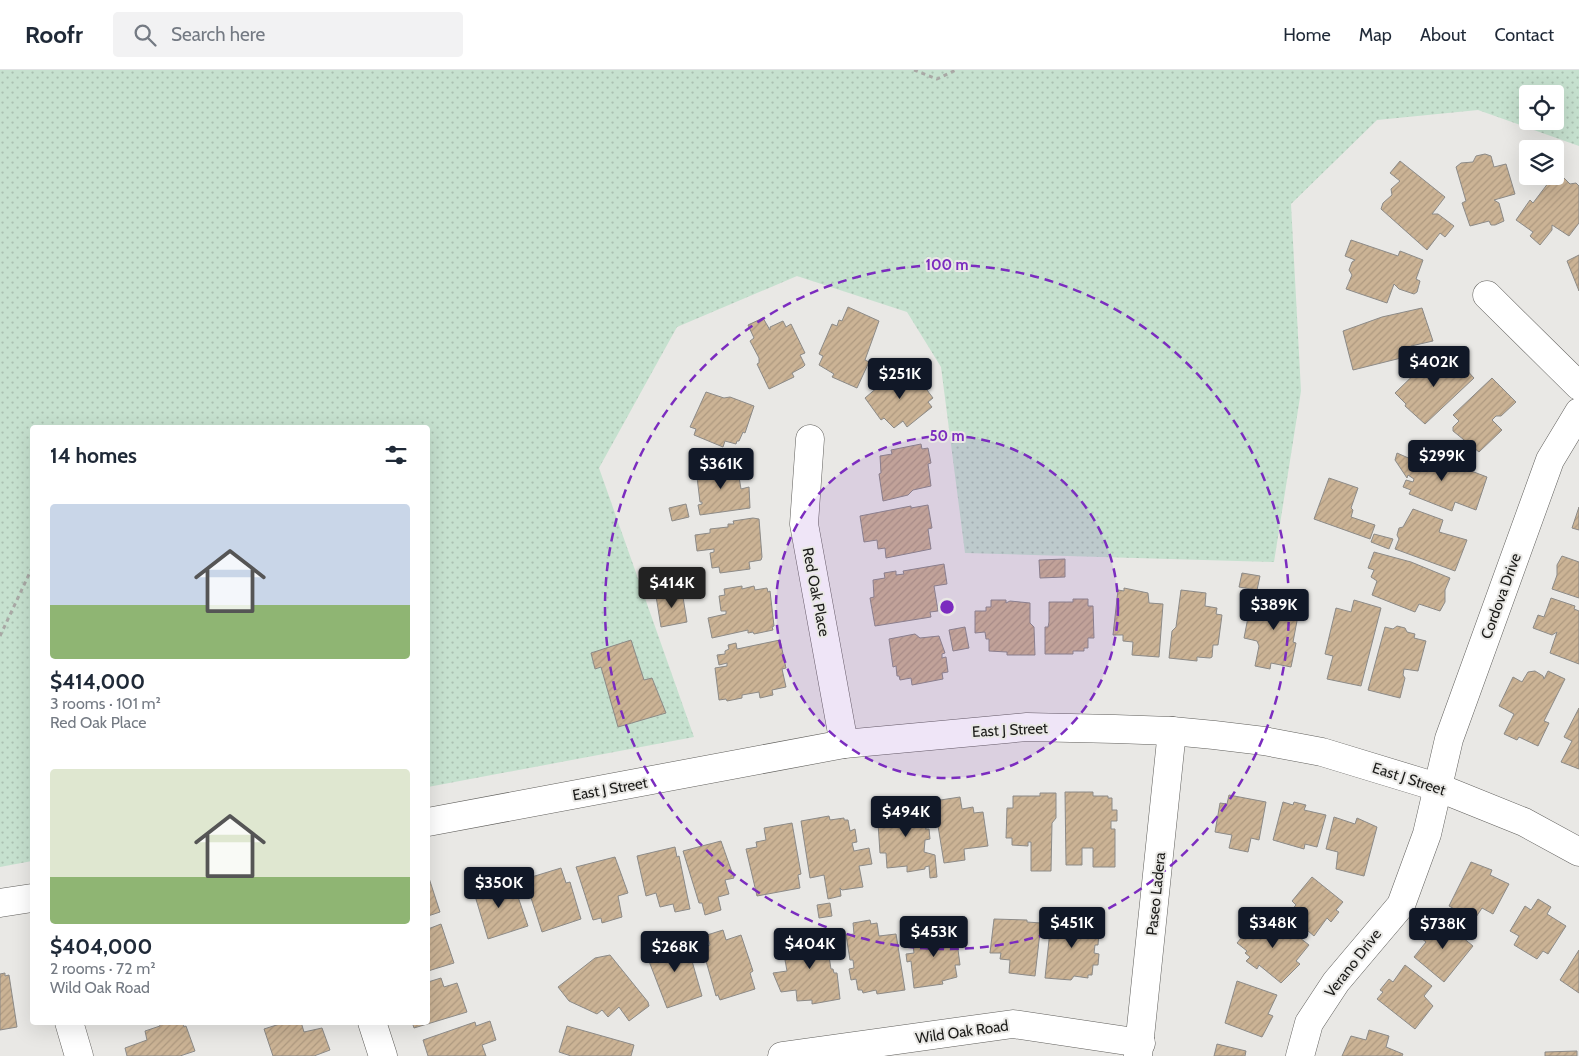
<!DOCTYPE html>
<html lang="en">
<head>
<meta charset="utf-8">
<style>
  body { margin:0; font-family:Cabin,sans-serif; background:#f2f2f3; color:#1f2937; height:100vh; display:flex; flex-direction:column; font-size:19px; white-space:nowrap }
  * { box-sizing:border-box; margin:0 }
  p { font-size:16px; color:#747a83 }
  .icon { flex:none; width:28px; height:28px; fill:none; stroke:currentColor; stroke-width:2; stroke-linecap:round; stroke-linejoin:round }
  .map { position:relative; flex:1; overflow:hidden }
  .details { position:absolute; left:30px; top:355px; width:400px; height:600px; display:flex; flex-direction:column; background:#fff; border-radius:5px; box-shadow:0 5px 20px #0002 }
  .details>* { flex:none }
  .buttons { position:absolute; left:1519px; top:15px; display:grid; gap:10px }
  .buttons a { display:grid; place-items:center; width:45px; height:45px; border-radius:5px; background:#fff; box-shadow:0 5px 20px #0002; font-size:25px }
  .price { position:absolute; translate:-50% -42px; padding:0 11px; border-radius:5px; background:#111827; color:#fff; font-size:16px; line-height:32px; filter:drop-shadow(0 1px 2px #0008) }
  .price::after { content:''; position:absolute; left:50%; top:30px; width:15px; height:11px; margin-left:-8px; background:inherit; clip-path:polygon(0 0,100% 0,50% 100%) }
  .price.on { background:#222; color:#fff }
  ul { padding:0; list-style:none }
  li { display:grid; align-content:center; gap:10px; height:265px; padding:0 20px }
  li span { display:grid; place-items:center; height:155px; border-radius:5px; color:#555 }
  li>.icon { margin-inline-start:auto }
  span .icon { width:90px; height:90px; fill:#fffc; stroke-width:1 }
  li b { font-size:21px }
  h2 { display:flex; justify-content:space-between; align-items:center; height:60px; padding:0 20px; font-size:21px }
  header { display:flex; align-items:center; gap:30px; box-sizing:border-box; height:70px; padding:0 25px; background:#fff; border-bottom:1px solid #e0e1e3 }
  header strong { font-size:24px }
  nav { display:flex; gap:28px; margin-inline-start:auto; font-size:18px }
  .search { width:350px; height:45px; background:#f2f2f3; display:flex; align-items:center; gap:12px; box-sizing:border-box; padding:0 18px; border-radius:5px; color:#747a83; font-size:19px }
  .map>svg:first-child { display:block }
  .grass { fill:url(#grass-dots); fill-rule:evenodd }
  .building { fill:url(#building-hatch); stroke:#8c8a87 }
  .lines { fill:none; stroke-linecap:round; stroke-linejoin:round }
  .minor-casing { stroke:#605f5c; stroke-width:29 }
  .path { stroke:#a9a8a5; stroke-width:3; stroke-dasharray:4 4; stroke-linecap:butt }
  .minor { stroke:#fff; stroke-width:28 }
  .ring { fill:none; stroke:#7b2cbf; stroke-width:2.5; stroke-dasharray:9 6 }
  .labels { text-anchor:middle; stroke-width:4; stroke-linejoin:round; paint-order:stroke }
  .street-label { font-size:15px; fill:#1b1b19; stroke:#e9e8e5 }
  .centre { fill:#7b2cbf; stroke:#e9e8e5; stroke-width:2.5 }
  .ring-label { font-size:15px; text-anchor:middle; font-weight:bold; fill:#7b2cbf; stroke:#e9e8e5; stroke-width:4; stroke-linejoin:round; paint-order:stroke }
</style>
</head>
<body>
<header>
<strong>Roofr</strong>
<div class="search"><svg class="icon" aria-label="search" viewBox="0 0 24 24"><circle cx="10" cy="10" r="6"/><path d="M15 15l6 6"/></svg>Search here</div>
<nav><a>Home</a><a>Map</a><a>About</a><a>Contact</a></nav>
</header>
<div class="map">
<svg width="1579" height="986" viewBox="0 0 1579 986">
  <defs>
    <pattern id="grass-dots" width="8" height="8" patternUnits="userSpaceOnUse" patternTransform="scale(1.25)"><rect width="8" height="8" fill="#c6e1cf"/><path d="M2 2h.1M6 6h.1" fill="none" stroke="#aac0b1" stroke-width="1.8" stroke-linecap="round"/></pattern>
    <pattern id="building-hatch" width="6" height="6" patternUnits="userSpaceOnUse" patternTransform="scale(1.25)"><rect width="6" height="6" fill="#cbb395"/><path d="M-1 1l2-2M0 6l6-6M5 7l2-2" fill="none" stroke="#ae9980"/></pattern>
  </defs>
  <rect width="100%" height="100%" fill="#e9e8e5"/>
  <!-- grass -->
  <path class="grass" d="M0 0H1579V76L1478 40 1377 50 1291 134 1301 321 1274 492 965 483 941 297 907 242 797 206 677 257 599 398 694 667 428 717V358H32V791L0 797ZM1528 24H1555V51H1528Z"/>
  <!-- building -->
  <g class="building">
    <path d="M1485 84 1491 86 1494 97 1506 94 1515 124 1494 130 1499 133 1504 151 1495 155H1491L1489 151 1470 156 1462 133 1466 131 1456 97 1461 93 1473 92 1476 86Z"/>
    <path d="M1400 91 1445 127 1432 144H1438L1454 156 1445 167 1440 163 1427 180 1381 139 1383 133 1392 125 1391 119 1400 111 1390 103Z"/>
    <path d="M1555 104 1562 106 1570 114 1576 113 1579 116V153L1569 166 1552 155V160L1540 175 1530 166 1533 162 1516 150 1530 130 1533 133Z"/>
    <path d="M1351 170 1398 186 1400 181 1423 190 1416 209 1420 211 1417 222 1414 224 1399 219 1394 214 1387 233 1346 219 1352 205 1349 200 1352 192 1355 190 1345 186Z"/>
    <path d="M1579 185V221L1567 191Z"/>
    <path d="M848 237 879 251 865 290 869 292 857 318 832 307 834 304 819 295 823 286 819 284 832 254 837 256 839 250 842 251Z"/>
    <path d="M1422 238 1433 271 1411 276 1413 285 1353 300 1343 261 1382 247Z"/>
    <path d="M763 248 770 260V257L783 251 786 257 791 254 805 283 800 285 805 295 803 297 792 303 794 307 769 319 757 294 759 293V288L750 271 754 268 748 255Z"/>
    <path d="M1451 283 1474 308 1425 354 1405 336 1406 334 1395 323 1428 291 1435 299Z"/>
    <path d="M908 299 922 318 924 316 933 328 928 332 932 337 907 357 903 351 894 358 884 348 881 350 865 328 885 311 887 313Z"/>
    <path d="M1492 308 1516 332 1501 346H1496L1492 350 1502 360 1479 382 1453 361V357L1459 351 1453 345Z"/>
    <path d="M706 322 724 328 730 327 754 336 745 363 743 362 739 371H737L736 374 725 371 723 377 694 365 696 359 690 357Z"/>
    <path d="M921 374 922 379 928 378 931 393 928 394 931 416 913 420 908 425 883 431 879 404 881 403 880 386 892 384 891 380Z"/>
    <path d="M1397 383 1413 390 1416 384 1422 387 1424 383 1487 407 1476 440 1455 432 1452 441 1409 424 1411 420 1403 417 1406 410 1413 412 1414 409 1408 405 1407 408 1395 390Z"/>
    <path d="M730 392 732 402 738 401 741 419 749 417 750 438 700 445 698 435 702 434V432H700L696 399Z"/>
    <path d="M1329 408 1358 418 1351 438 1353 440 1351 447 1375 455 1370 469 1314 449Z"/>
    <path d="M686 434 689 447 672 451 669 438Z"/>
    <path d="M928 435 932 458 928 459 931 479 886 488 885 478 878 479 877 470 864 472 860 446 911 436V438Z"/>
    <path d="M1579 437V460L1572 458Z"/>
    <path d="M1413 439 1443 450 1439 462 1467 470 1455 501 1395 479 1399 469 1397 465 1399 458 1403 457Z"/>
    <path d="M753 448 759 449 762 487 761 490 749 492 750 499 720 503 719 497 712 498 710 483 714 482V479L697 481 695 465 710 463V459L728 457V454H734L733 451Z"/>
    <path d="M1374 464 1393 469 1389 479 1371 472Z"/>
    <path d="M1374 482 1411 492 1450 508 1445 520V532L1440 541 1419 534 1415 542 1372 525 1377 511 1371 507 1374 500 1368 498Z"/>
    <path d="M1562 486 1579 492V528L1552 519 1557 505V495Z"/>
    <path d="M1065 489V507L1040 508 1039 490Z"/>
    <path d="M944 494 947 514 934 516 938 541 930 542 931 547 875 556 870 528 874 527 873 510 885 508 884 503 896 501V505L904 504 903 501Z"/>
    <path d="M1242 503 1260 506 1257 520 1239 517Z"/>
    <path d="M742 516V519L754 516 755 520 767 518 768 522 770 521 774 556 772 557 773 560 754 564 753 562 748 563V560L712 568 708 548 726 544V541H721L719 526 725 525 724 519Z"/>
    <path d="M1124 518 1148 523 1149 533 1163 534 1159 587 1132 585 1133 572 1123 571V565H1113L1118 520 1124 521Z"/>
    <path d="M1181 520 1206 523 1205 536 1217 538 1216 544 1222 545 1218 575H1213L1212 587 1210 588 1197 587V591L1169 588 1172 561 1176 557Z"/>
    <path d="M682 521 687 552 661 557 656 526Z"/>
    <path d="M1271 526 1279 527 1284 531H1295L1300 535 1293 572 1296 573 1291 597 1271 593 1270 599 1255 596 1259 576 1257 571 1244 568 1250 537 1261 539 1263 528Z"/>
    <path d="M1551 528 1575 536 1574 539 1579 541V594L1550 583 1557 562 1552 565 1533 558 1538 545 1544 547Z"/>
    <path d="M1073 529H1088V536H1093L1094 568H1088V578H1084V581H1073V584H1045V557H1048L1049 552V532H1073Z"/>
    <path d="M991 530H1006V533L1010 531 1030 533V553L1034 557 1035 585H1007V582L989 581V569H986L985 562 975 563V541H986V537H991Z"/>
    <path d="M1354 530 1381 538 1361 616 1327 609 1333 586 1325 584 1336 538 1351 542Z"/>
    <path d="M1397 556 1405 558 1407 562 1415 564 1414 568 1426 571 1418 601 1404 599 1403 605 1405 608 1400 628 1368 620 1385 557 1393 559Z"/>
    <path d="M965 557 969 578 953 581 949 560Z"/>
    <path d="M915 564 920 568 939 566 945 583 942 584V588L946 587 948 602 942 603 943 609 912 615 911 608 900 610 899 606H897L896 596 893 597 889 569Z"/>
    <path d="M631 570 644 610 652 608 666 643 618 657 601 597 595 599 591 583Z"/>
    <path d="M780 570 786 598 782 599 786 617 772 620 773 625 760 628 759 622 742 625V628L727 631 726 629 719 630 715 598 727 596V593L719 595 717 585 725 584V581L729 579 728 575 736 573 737 579Z"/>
    <path d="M1535 601 1543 606 1544 609 1548 601 1565 609 1544 651 1549 653 1538 676 1519 667 1517 670 1504 664 1514 644 1499 636 1513 607 1522 612 1528 602Z"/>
    <path d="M1579 638V699L1561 692 1572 671 1564 667Z"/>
    <path d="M1065 722H1093V726H1108V728H1112V740H1117V751H1111V759H1115V797H1093V778H1082V795H1066Z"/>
    <path d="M1040 723H1056V748L1052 753 1051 801H1031V772H1028V776L1012 775V768H1006L1007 738H1013V726H1040Z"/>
    <path d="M1229 725 1266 732 1259 770 1251 768 1248 782 1229 778 1232 765 1215 762 1220 733 1227 734Z"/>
    <path d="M960 727 962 739 973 737 974 743 983 742 988 776 964 779 965 790 944 793 934 731Z"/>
    <path d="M924 732 928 757 925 759H929L930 769 925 770 924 782 935 785 937 807 930 808 929 796 925 797V799L907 802V796L887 798 886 783H880L878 753 883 752 882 739 897 737V734Z"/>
    <path d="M1283 732 1293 735 1294 732 1306 735 1304 740 1326 745 1317 777 1305 774 1304 779 1273 770Z"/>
    <path d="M829 746 830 750 844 748V750H848L850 761 855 759 857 772 852 773 854 781 869 778 872 794 859 796 863 817 842 820 840 818 841 826 828 829 824 805 810 808 801 751Z"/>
    <path d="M1334 747 1355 754 1357 748 1377 757 1364 806 1336 799 1338 782 1326 779Z"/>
    <path d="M792 753 801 804 798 805 800 818 757 826 746 779 757 777 756 772 766 770 764 758Z"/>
    <path d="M721 771 734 808 725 810 729 824 718 827 721 840 705 845 702 833H699L683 781Z"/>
    <path d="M675 777 677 787 679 786 690 839 675 842 673 834 660 837 656 823 646 826 637 786Z"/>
    <path d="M615 787 628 823 618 826 622 847 602 853 601 848 593 850 576 797Z"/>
    <path d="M1471 792 1492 800 1490 805 1509 814 1493 844 1482 838 1474 850 1449 836Z"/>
    <path d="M561 798 566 813 570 812 581 849 542 862 525 809Z"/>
    <path d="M428 805 440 842 428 846Z"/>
    <path d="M1312 807 1343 832 1336 840 1339 842 1331 852 1327 848 1314 866 1288 844 1296 835 1292 831Z"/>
    <path d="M495 808 502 825 516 821 528 856 488 869 472 816Z"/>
    <path d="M1538 829 1551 837 1547 844 1566 856 1548 884 1543 881 1537 889 1514 875 1519 866 1510 861 1525 836 1531 840Z"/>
    <path d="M830 833 832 846 819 848 817 835Z"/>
    <path d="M1079 848 1100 850 1098 875H1095L1094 883 1099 884 1098 895H1093L1092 905H1088V908L1074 906 1071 910 1045 908 1051 851 1079 854Z"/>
    <path d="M1258 848 1271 858 1277 850 1309 875 1296 891 1300 894 1281 913 1259 895 1257 899 1246 891 1250 887 1245 883 1247 881 1237 873Z"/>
    <path d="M994 849 1027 850V852L1041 853 1035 906 1009 903 1010 890 1000 889 1001 883H990Z"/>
    <path d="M1440 849 1473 876 1444 912 1414 887 1426 872 1421 868Z"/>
    <path d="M870 850 871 854 877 853 879 866 896 864 905 920 877 924 876 920 863 923 862 920H858L856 909 851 910 849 899 854 898 853 890H850L846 865 854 864 853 853Z"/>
    <path d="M441 854 454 893 428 901V859Z"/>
    <path d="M949 858 950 865 956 864 960 895H955L957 907 942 911 943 914 914 918 911 891 907 892 906 884 914 883 912 867 930 862 935 863V860Z"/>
    <path d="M723 860 726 870 741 865 753 901 750 903 755 919 720 930 718 925 716 926 702 877 710 875 707 865Z"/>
    <path d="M825 861 831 899H833L834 903H837L840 929 812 934V930L797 931 796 920 781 922 773 903 787 901 785 890 791 889 788 870 796 869 795 865Z"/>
    <path d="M674 866 677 876 685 873 688 877 702 926 667 938 647 886 662 881 659 871Z"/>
    <path d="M1579 880V923L1560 910Z"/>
    <path d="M610 885 648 932 649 936 629 951 619 937 608 947 602 940 597 944 569 931 558 917 595 888Z"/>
    <path d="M1405 895 1432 916 1424 926 1433 936 1415 959 1377 929 1383 922 1380 920 1389 909 1393 912Z"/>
    <path d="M5 903V906L9 905 17 957 0 960V904Z"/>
    <path d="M441 908 444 917 457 913 467 942 414 958 412 952H428V912Z"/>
    <path d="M1237 911 1277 925 1268 944 1273 946 1262 967 1225 953Z"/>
    <path d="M490 951 496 970 482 975 486 986H428L423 970 475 952 476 956Z"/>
    <path d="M159 952H183L184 957 186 956 195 981 180 986H127L125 978 147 970 145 961 160 956Z"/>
    <path d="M286 952H301L304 962 322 958 330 980 314 986H273L264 959Z"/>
    <path d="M567 956 634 975 631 986H571L559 982Z"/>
    <path d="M1369 960 1389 966 1386 977 1403 984 1402 986H1342L1351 966 1366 970Z"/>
    <path d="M1217 974 1246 981 1245 986H1214Z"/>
    <path d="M1577 981V986H1545V982Z"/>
  </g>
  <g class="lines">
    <defs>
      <g id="minor">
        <path d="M1487 225 1579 316"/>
        <path d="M810 369 804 454 844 674"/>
        <path d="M428 752 844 674 1027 657 1115 659 1172 661 1214 665 1264 671 1322 682 1437 717 1524 752 1579 782"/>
        <path d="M0 833 32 828"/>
        <path d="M69 952 79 986"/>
        <path d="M372 952 383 986"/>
        <path d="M782 986 1013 954 1141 973"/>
        <path d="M1138 986 1172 661"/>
        <path d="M1300 986 1309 953 1336 912 1401 835 1427 764 1449 669 1550 390 1579 342"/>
      </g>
    </defs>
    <!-- minor casing -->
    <use href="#minor" class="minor-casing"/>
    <!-- path -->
    <g class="path">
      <path d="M914 0 937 9 956 0"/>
      <path d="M0 566 32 498"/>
    </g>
    <!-- minor -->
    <use href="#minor" class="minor"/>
  </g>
  <!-- distance rings -->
  <circle cx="947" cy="537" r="171" fill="#7b2cbf" fill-opacity=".12"/>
  <g class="ring">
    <circle cx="947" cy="537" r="171"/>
    <circle cx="947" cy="537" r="342"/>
  </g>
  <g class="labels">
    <!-- street labels -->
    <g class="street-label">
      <text transform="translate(816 522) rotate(79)" y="5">Red Oak Place</text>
      <text transform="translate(1501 526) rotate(-70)" y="5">Cordova Drive</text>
      <text transform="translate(1010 660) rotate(-3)" y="5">East J Street</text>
      <text transform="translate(1409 709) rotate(18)" y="5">East J Street</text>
      <text transform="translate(610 719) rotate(-10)" y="5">East J Street</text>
      <text transform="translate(1156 824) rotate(-84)" y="5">Paseo Ladera</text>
      <text transform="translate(1353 893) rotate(-52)" y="5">Verano Drive</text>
      <text transform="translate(962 962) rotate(-8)" y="5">Wild Oak Road</text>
    </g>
  </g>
  <circle cx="947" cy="537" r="8" class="centre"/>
  <g class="ring-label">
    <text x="947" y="200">100 m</text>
    <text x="947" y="371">50 m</text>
  </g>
</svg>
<div class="buttons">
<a><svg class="icon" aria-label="locate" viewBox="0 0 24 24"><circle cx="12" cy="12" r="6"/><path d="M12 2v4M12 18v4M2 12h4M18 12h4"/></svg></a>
<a><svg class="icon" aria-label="layers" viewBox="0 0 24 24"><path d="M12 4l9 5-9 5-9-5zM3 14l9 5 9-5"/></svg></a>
</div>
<b class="price" style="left:1434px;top:318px">$402K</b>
<b class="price" style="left:900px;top:330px">$251K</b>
<b class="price" style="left:1442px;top:412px">$299K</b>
<b class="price" style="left:721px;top:420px">$361K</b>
<b class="price on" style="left:672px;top:539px">$414K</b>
<b class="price" style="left:1274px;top:561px">$389K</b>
<b class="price" style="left:906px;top:768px">$494K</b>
<b class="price" style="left:499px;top:839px">$350K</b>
<b class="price" style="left:1072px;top:879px">$451K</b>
<b class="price" style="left:1273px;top:879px">$348K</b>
<b class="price" style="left:1443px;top:880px">$738K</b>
<b class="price" style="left:934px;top:888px">$453K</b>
<b class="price" style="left:810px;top:900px">$404K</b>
<b class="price" style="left:675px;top:903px">$268K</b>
<section class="details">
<h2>14 homes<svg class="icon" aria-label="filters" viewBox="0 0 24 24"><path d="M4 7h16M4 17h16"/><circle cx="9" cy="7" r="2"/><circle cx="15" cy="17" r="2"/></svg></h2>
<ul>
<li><span style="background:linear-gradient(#c9d6e8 65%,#8fb573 0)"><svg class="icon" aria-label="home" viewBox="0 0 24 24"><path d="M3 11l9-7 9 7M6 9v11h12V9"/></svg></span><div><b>$414,000</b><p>3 rooms · 101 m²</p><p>Red Oak Place</p></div></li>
<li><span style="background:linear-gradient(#dfe7d0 70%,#8fb573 0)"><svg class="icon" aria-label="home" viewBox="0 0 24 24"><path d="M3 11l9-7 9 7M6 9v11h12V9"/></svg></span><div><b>$404,000</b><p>2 rooms · 72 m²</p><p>Wild Oak Road</p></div></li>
</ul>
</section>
</div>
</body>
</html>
